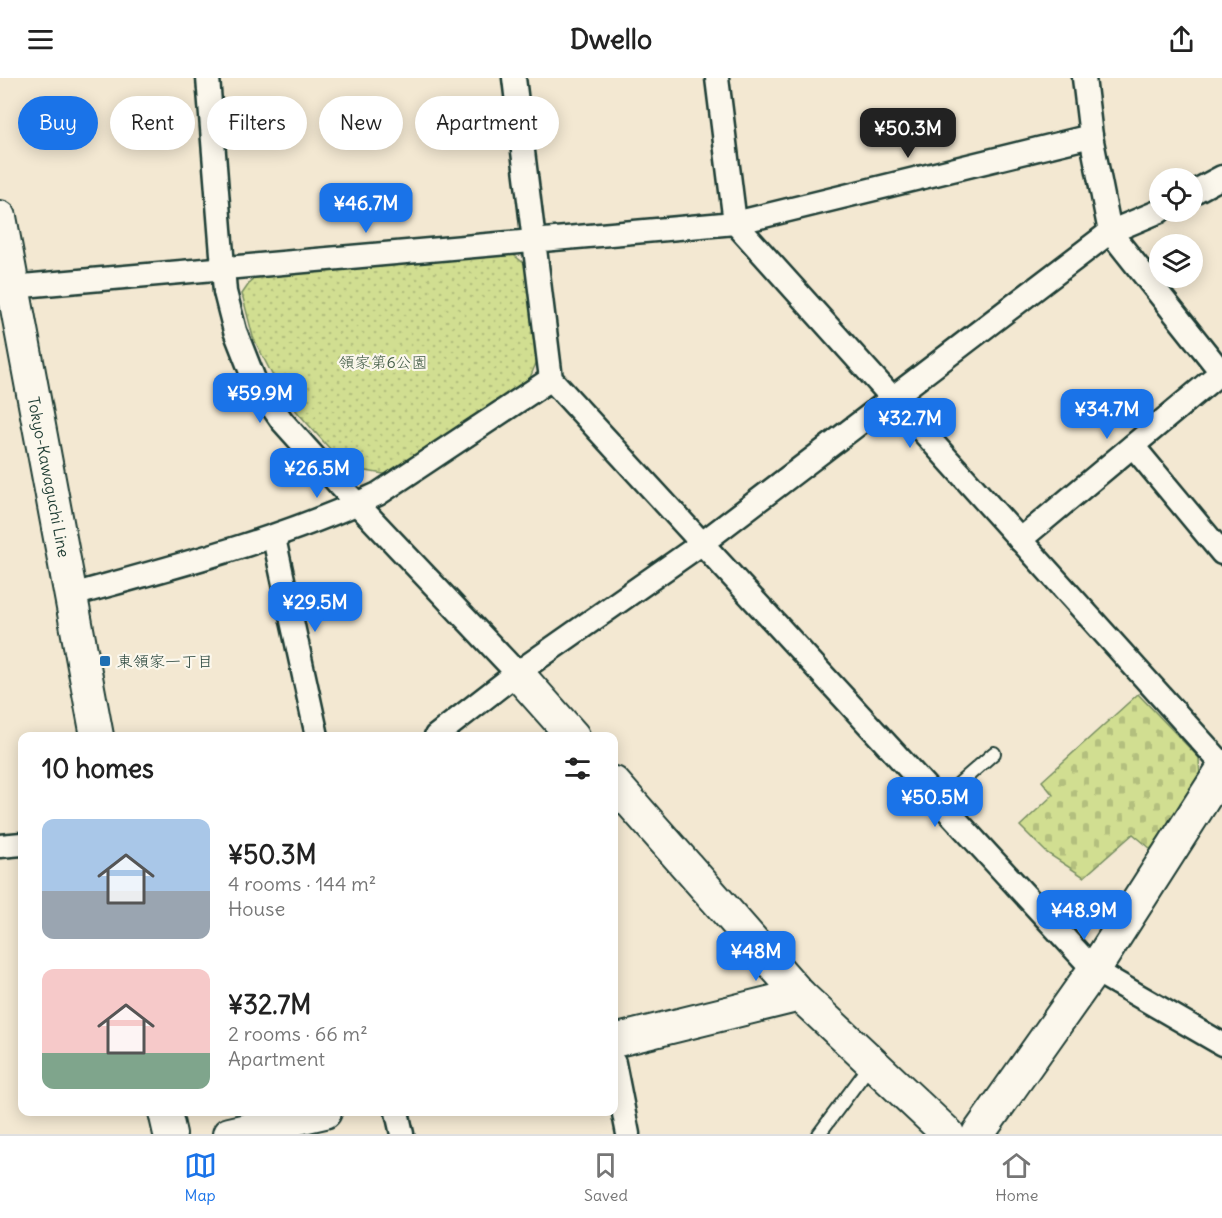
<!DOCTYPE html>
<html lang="en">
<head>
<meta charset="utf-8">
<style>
  body { margin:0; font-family:Delius,"Klee One",sans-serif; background:#f2f2f2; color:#222; height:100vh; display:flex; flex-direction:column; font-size:22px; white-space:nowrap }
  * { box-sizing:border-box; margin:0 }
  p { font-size:20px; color:#767676 }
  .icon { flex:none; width:33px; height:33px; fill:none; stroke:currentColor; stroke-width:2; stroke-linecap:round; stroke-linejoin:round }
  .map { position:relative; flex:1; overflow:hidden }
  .sheet { position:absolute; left:18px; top:654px; width:600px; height:384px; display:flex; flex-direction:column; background:#fff; border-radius:12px; box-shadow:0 3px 15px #0003 }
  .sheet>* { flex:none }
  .guide { position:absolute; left:18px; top:18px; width:600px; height:54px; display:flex; gap:12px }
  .fabs { position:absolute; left:1149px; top:90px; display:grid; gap:12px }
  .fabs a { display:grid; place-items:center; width:54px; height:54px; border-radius:50%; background:#fff; box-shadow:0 3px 15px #0003; font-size:30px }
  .price { position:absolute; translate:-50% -51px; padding:0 14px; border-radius:12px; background:#1a73e8; color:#fff; font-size:20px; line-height:39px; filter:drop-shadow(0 2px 3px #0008) }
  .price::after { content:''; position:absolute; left:50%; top:36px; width:18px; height:14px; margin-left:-9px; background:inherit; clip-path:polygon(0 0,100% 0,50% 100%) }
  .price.active { background:#222; color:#fff }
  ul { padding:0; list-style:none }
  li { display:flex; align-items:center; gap:18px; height:150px; padding:0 24px }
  li span { display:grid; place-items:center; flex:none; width:168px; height:120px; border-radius:12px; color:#555 }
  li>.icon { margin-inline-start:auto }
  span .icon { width:72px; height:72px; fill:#fffc; stroke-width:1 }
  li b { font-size:26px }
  h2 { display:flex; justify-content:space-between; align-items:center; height:72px; padding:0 24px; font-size:26px }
  .pill { padding:0 21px; border-radius:27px; background:#fff; box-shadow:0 3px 15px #0003; font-size:21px; line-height:54px }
  .pill.active { background:#1a73e8; color:#fff }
  header { display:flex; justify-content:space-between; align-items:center; height:78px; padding:0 24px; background:#fff; font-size:27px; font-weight:700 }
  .tab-bar { display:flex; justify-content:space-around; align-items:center; height:84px; border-top:2px solid #e0e0e0; background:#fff; font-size:16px; color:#767676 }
  .tab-bar a { display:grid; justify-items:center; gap:3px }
  .tab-bar .active { color:#1a73e8 }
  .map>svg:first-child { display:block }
  .grass { fill:url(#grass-dots); stroke:#788e62; stroke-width:1.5 }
  .cemetery { fill:url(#cemetery-stones); stroke:#788e62; stroke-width:1.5 }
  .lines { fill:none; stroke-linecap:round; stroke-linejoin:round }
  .lane-casing { stroke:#1f3d34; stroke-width:16 }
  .street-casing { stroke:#1f3d34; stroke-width:27 }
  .secondary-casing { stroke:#1f3d34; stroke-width:36 }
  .lane { stroke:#fbf7ec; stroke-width:12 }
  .street { stroke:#fbf7ec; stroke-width:22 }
  .secondary { stroke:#fbf7ec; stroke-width:32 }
  .poi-dot { fill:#1f6fb2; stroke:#fbf7ec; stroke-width:2 }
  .labels { text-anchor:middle; stroke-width:4.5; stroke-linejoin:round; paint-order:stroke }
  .park-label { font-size:16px; fill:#435d47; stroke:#fbf7ec }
  .street-label { font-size:16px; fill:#1f3d34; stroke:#fbf7ec }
  .poi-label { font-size:16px; fill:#1f3d34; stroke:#fbf7ec; text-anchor:start }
</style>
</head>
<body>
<header><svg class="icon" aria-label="menu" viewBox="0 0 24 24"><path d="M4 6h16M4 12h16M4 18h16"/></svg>Dwello<svg class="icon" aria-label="share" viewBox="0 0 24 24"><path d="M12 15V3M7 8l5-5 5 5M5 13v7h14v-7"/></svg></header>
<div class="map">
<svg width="1222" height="1056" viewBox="0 0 1222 1056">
  <defs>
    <pattern id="grass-dots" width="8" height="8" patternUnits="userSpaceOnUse" patternTransform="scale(1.5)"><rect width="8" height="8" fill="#d1de91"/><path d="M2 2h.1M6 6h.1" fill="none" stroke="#b3bf7e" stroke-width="1.8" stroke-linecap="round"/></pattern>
    <pattern id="cemetery-stones" width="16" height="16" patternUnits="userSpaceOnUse" patternTransform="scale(1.5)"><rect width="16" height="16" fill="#d1de91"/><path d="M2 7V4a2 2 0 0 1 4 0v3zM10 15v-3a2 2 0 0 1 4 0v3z" fill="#b3bf7e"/></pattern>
  </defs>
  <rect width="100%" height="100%" fill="#f3e8d2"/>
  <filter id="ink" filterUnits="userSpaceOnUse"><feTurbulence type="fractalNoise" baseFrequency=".0167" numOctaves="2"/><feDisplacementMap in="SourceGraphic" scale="12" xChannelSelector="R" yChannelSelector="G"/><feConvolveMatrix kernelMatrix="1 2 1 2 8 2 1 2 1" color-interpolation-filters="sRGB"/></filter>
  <g filter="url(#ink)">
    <!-- grass -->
    <path class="grass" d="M510 174 526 187 537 283 529 302 390 397 347 390 283 318 253 259 242 216 253 200Z"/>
    <!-- cemetery -->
    <path class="cemetery" d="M1138 616 1199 680 1200 700 1151 771 1133 756 1084 799 1047 775 1020 748 1053 717 1042 703Z"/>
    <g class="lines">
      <defs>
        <g id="lane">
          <path d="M938 724 994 675"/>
          <path d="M819 1056 872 985"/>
        </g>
        <g id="street">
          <path d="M208 0 225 214 235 253 255 304 282 343 345 413 517 595"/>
          <path d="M514 0 551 301 1094 892 1222 966"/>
          <path d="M717 0 735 145 1222 686"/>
          <path d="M1084 0 1091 58 1110 154 1222 295"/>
          <path d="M1192 115 1222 99"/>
          <path d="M0 210 735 145 1091 58"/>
          <path d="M1133 368 1222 475"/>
          <path d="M274 460 317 658"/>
          <path d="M1020 462 1221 294"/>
          <path d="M72 517C177 488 279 462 378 416L551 301"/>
          <path d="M436 658 517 595 701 466 1110 154 1160 133"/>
          <path d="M0 768 22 766"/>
          <path d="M614 985 628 1056"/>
          <path d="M397 1034 402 1056"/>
        </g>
        <g id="secondary">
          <path d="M0 139 97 658"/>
          <path d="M517 595 573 658"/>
          <path d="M614 705 800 917 948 1056"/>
          <path d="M614 963 800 917"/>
          <path d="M165 1034 170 1056"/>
          <path d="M229 1056 325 1034"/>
          <path d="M978 1056 1094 892 1222 692"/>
        </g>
      </defs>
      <!-- lane casing -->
      <use href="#lane" class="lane-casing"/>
      <!-- street casing -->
      <use href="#street" class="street-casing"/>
      <!-- secondary casing -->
      <use href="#secondary" class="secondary-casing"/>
      <!-- lane -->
      <use href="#lane" class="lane"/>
      <!-- street -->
      <use href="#street" class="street"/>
      <!-- secondary -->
      <use href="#secondary" class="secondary"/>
    </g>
  </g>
  <!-- markers -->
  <rect class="poi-dot" x="99" y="577" width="12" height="12" rx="3"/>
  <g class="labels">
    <!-- park labels -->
    <g class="park-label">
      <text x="383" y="290">領家第6公園</text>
    </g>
    <!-- street labels -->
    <g class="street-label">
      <text transform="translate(49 399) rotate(79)" y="6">Tokyo-Kawaguchi Line</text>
    </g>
    <!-- poi labels -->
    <g class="poi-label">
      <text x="117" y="589">東領家一丁目</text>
    </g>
  </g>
</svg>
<div class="fabs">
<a><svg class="icon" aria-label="locate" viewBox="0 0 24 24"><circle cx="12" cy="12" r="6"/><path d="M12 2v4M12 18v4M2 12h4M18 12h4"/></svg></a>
<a><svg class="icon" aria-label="layers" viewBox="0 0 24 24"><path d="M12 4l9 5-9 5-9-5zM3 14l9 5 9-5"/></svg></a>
</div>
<b class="price active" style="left:908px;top:81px">¥50.3M</b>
<b class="price" style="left:366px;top:156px">¥46.7M</b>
<b class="price" style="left:260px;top:346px">¥59.9M</b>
<b class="price" style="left:1107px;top:362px">¥34.7M</b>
<b class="price" style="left:910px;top:371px">¥32.7M</b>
<b class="price" style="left:317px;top:421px">¥26.5M</b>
<b class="price" style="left:315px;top:555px">¥29.5M</b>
<b class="price" style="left:935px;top:750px">¥50.5M</b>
<b class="price" style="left:1084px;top:863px">¥48.9M</b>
<b class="price" style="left:756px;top:904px">¥48M</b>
<div class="guide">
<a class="pill active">Buy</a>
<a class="pill">Rent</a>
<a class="pill">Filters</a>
<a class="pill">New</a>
<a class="pill">Apartment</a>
</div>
<section class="sheet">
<h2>10 homes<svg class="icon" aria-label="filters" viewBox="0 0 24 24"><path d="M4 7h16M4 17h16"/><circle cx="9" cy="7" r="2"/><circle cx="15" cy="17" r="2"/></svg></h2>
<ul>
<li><span style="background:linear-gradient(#a9c7e8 60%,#9aa5b1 0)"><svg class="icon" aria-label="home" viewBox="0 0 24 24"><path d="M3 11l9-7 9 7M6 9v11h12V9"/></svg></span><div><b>¥50.3M</b><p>4 rooms · 144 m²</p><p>House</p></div></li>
<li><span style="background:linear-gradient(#f6c9c9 70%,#7fa58c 0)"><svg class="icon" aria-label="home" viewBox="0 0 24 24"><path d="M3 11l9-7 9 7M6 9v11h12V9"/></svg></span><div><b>¥32.7M</b><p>2 rooms · 66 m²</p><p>Apartment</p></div></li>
</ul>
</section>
</div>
<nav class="tab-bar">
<a class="active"><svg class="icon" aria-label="map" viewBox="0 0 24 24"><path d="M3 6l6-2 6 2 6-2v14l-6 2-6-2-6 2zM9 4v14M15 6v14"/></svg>Map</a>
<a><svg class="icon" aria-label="saved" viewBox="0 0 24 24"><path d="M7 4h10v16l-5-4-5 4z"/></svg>Saved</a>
<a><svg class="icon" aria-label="home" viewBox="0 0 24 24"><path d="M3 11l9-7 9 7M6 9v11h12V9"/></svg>Home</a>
</nav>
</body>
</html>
